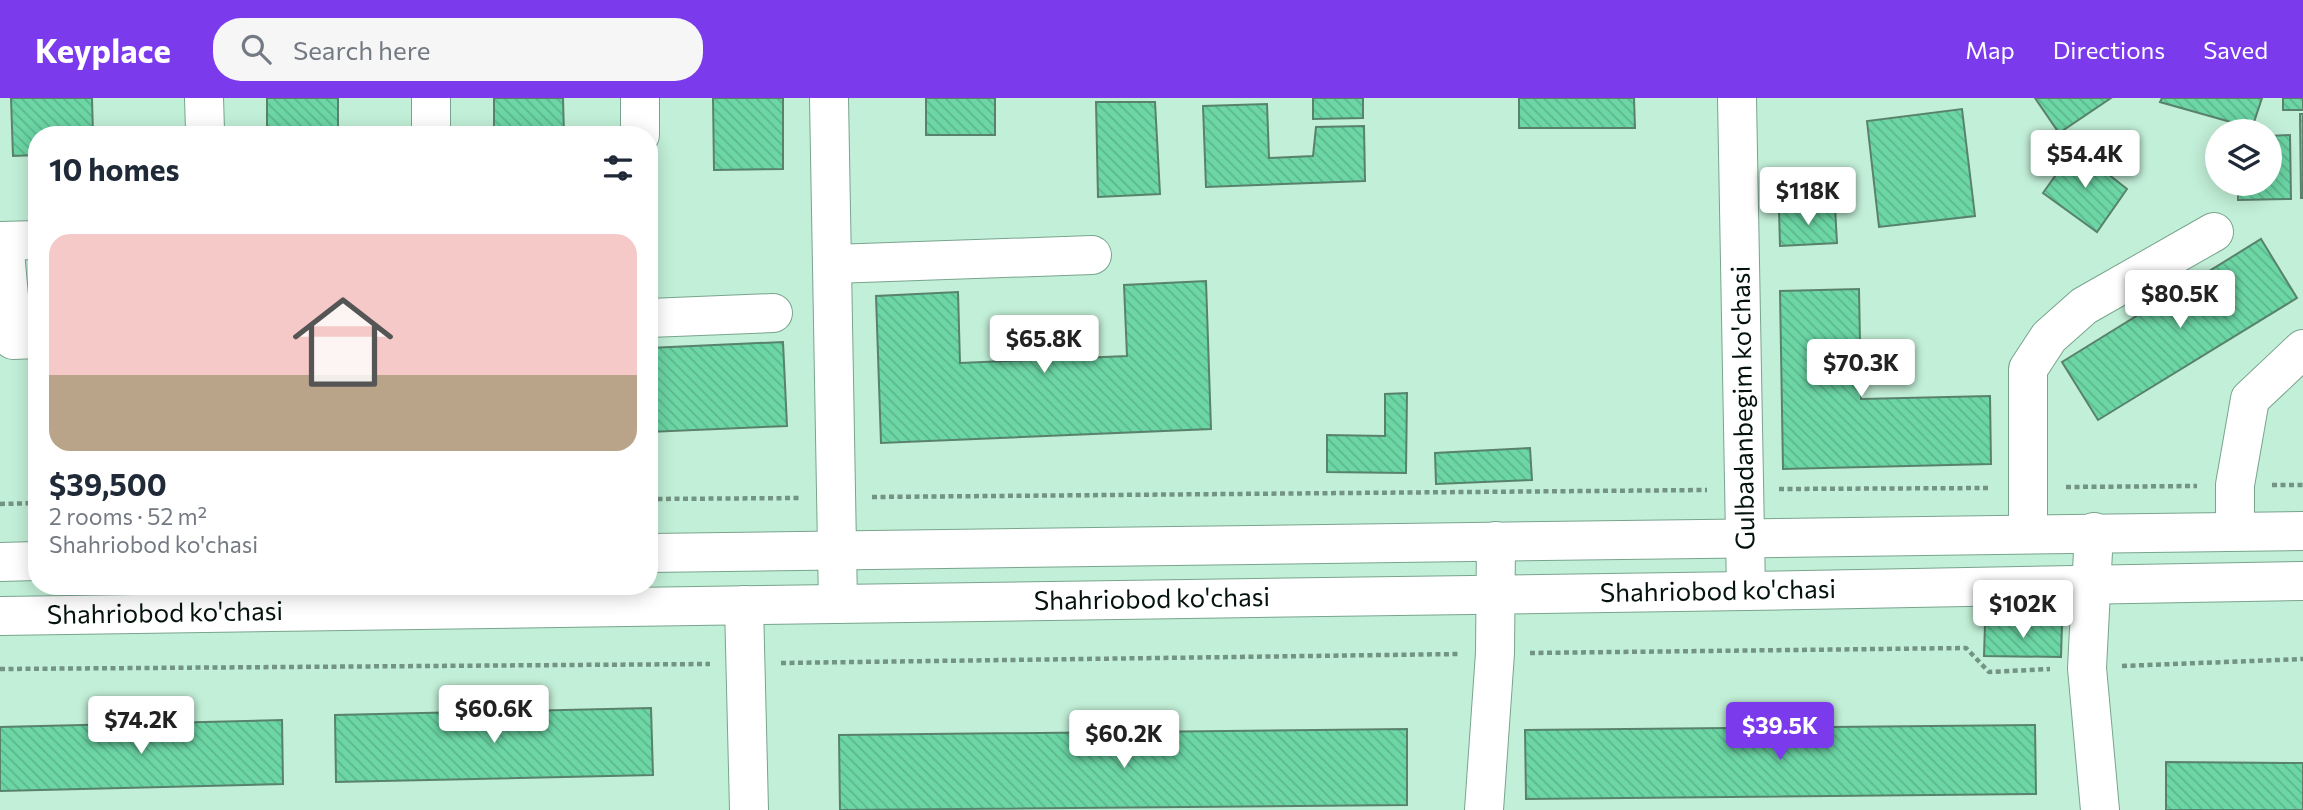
<!DOCTYPE html>
<html lang="en">
<head>
<meta charset="utf-8">
<style>
  body { margin:0; font-family:Commissioner,sans-serif; background:#f6f6f7; color:#1f2937; height:100vh; display:flex; flex-direction:column; font-size:26px; white-space:nowrap }
  * { box-sizing:border-box; margin:0 }
  p { font-size:23px; color:#747a83 }
  .icon { flex:none; width:38px; height:38px; fill:none; stroke:currentColor; stroke-width:2; stroke-linecap:round; stroke-linejoin:round }
  .map { position:relative; flex:1; overflow:hidden }
  .details { position:absolute; left:28px; top:28px; width:630px; height:469px; display:flex; flex-direction:column; background:#fff; border-radius:28px; box-shadow:0 4px 18px #0003 }
  .details>* { flex:none }
  .fabs { position:absolute; left:2205px; top:21px; display:grid; gap:14px }
  .fabs a { display:grid; place-items:center; width:77px; height:77px; border-radius:50%; background:#fff; box-shadow:0 4px 18px #0003; font-size:35px }
  .price { position:absolute; translate:-50% -60px; padding:0 16px; border-radius:7px; background:#fff; color:#222; font-size:23px; line-height:46px; filter:drop-shadow(0 2px 4px #0008) }
  .price::after { content:''; position:absolute; left:50%; top:42px; width:21px; height:16px; margin-left:-10px; background:inherit; clip-path:polygon(0 0,100% 0,50% 100%) }
  .price.selected { background:#7c3aed; color:#fff }
  ul { padding:0; list-style:none }
  li { display:grid; align-content:center; gap:14px; height:371px; padding:0 21px }
  li+li { border-top:2px solid #e0e1e3 }
  li span { display:grid; place-items:center; height:217px; border-radius:21px; color:#555 }
  li>.icon { margin-inline-start:auto }
  span .icon { width:126px; height:126px; fill:#fffc; stroke-width:1 }
  li b { font-size:30px }
  h2 { display:flex; justify-content:space-between; align-items:center; height:84px; padding:0 21px; font-size:30px }
  header { display:flex; align-items:center; gap:42px; box-sizing:border-box; height:98px; padding:0 35px; background:#7c3aed; color:#fff }
  header strong { font-size:33px }
  nav { display:flex; gap:38px; margin-inline-start:auto; font-size:24px }
  .search { width:490px; height:63px; background:#f6f6f7; display:flex; align-items:center; gap:18px; box-sizing:border-box; padding:0 24px; border-radius:28px; color:#747a83; font-size:26px }
  .map>svg:first-child { display:block }
  .building { fill:url(#building-back-hatch); stroke:#59826d; stroke-width:2 }
  .lines { fill:none; stroke-linecap:round; stroke-linejoin:round }
  .minor-casing { stroke:#79a48e; stroke-width:40 }
  .major-casing { stroke:#79a48e; stroke-width:40 }
  .path { stroke:#739482; stroke-width:4.5; stroke-dasharray:5 3.5; stroke-linecap:butt }
  .minor { stroke:#fff; stroke-width:38 }
  .major { stroke:#fff; stroke-width:38 }
  .labels { text-anchor:middle; stroke-width:7; stroke-linejoin:round; paint-order:stroke }
  .street-label { font-size:26px; fill:#04130b; stroke:#fff }
</style>
</head>
<body>
<header>
<strong>Keyplace</strong>
<div class="search"><svg class="icon" aria-label="search" viewBox="0 0 24 24"><circle cx="10" cy="10" r="6"/><path d="M15 15l6 6"/></svg>Search here</div>
<nav><a>Map</a><a>Directions</a><a>Saved</a></nav>
</header>
<div class="map">
<svg width="2303" height="712" viewBox="0 0 2303 712">
  <defs>
    <pattern id="building-back-hatch" width="6" height="6" patternUnits="userSpaceOnUse" patternTransform="scale(1.75)"><rect width="6" height="6" fill="#6cd6a5"/><path d="M-1 5l2 2M0 0l6 6M5-1l2 2" fill="none" stroke="#5cb78d"/></pattern>
  </defs>
  <rect width="100%" height="100%" fill="#c2efd7"/>
  <!-- building -->
  <g class="building">
    <path d="M11 0H92L93 37H37V57L13 58Z"/>
    <rect x="267" y="0" width="71" height="37"/>
    <path d="M494 0H563L564 37H494Z"/>
    <path d="M713 0H783V71L714 72Z"/>
    <rect x="926" y="0" width="69" height="37"/>
    <path d="M1313 0H1363V20L1313 21Z"/>
    <path d="M1519 0H1634L1635 30H1519Z"/>
    <path d="M2035 0H2111L2059 35Z"/>
    <path d="M2162 0H2262L2252 30 2160 4Z"/>
    <rect x="2283" y="0" width="20" height="12"/>
    <path d="M1096 4H1155L1160 96 1098 99Z"/>
    <path d="M1267 6 1269 60 1313 58 1316 29 1364 28 1365 83 1206 89 1203 8Z"/>
    <path d="M1962 11 1975 118 1879 129 1867 23Z"/>
    <path d="M2300 16H2303V100H2301Z"/>
    <path d="M2290 37 2291 101 2238 102V86H2270V38Z"/>
    <path d="M2075 50 2127 91 2097 134 2043 95Z"/>
    <path d="M1835 109 1837 145 1780 148 1779 112Z"/>
    <path d="M2261 141 2297 200 2098 322 2062 264Z"/>
    <path d="M1206 183 1211 331 881 345 876 198 958 194 960 265 1127 258 1124 187Z"/>
    <path d="M1859 191 1861 301 1990 298 1991 366 1783 371 1780 193Z"/>
    <path d="M783 244 787 328 649 334V250Z"/>
    <rect x="35" y="269" width="2" height="83"/>
    <path d="M1407 295 1406 375 1327 374V337L1385 338V296Z"/>
    <path d="M1530 350 1532 382 1436 386 1435 355Z"/>
    <path d="M1985 525 2062 526 2061 559 1984 558Z"/>
    <path d="M651 610 653 677 336 684 335 617Z"/>
    <path d="M282 622 283 686 0 693V629Z"/>
    <path d="M2035 627 2036 696 1526 701 1525 632Z"/>
    <path d="M1407 631V707L840 712 839 637Z"/>
    <path d="M2166 664 2303 665V712H2166Z"/>
  </g>
  <g class="lines">
    <defs>
      <g id="minor">
        <path d="M204 0 205 32"/>
        <path d="M431 0V37"/>
        <path d="M829 0 838 506"/>
        <path d="M1737 0 1746 493"/>
        <path d="M640 37V0"/>
        <path d="M0 143 37 142"/>
        <path d="M4 143 13 242 37 241"/>
        <path d="M833 166 1092 157"/>
        <path d="M649 220 773 215"/>
        <path d="M2235 433V387L2250 301 2303 251"/>
        <path d="M2094 434 2087 570 2100 712"/>
        <path d="M2028 435V271L2049 239 2084 208 2214 134"/>
        <path d="M744 507 749 712"/>
        <path d="M1484 712 1495 555 1496 443"/>
      </g>
      <g id="major">
        <path d="M649 455 2303 433"/>
        <path d="M0 464 37 463"/>
        <path d="M0 518 1746 493 2303 483"/>
      </g>
    </defs>
    <!-- minor casing -->
    <use href="#minor" class="minor-casing"/>
    <!-- major casing -->
    <use href="#major" class="major-casing"/>
    <!-- path -->
    <g class="path">
      <path d="M2272 387H2303"/>
      <path d="M2066 389 2197 388"/>
      <path d="M1779 391 1991 390"/>
      <path d="M872 399 1707 392"/>
      <path d="M649 401 801 400"/>
      <path d="M0 406 37 405"/>
      <path d="M1530 555 1966 550 1989 574 2050 571"/>
      <path d="M781 565 1459 556"/>
      <path d="M2122 568 2303 561"/>
      <path d="M0 571 710 566"/>
    </g>
    <!-- minor -->
    <use href="#minor" class="minor"/>
    <!-- major -->
    <use href="#major" class="major"/>
  </g>
  <g class="labels">
    <!-- street labels -->
    <g class="street-label">
      <text transform="translate(1743 310) rotate(-91)" y="9">Gulbadanbegim ko'chasi</text>
      <text transform="translate(1718 493) rotate(-1)" y="9">Shahriobod ko'chasi</text>
      <text transform="translate(1152 501) rotate(-1)" y="9">Shahriobod ko'chasi</text>
      <text transform="translate(165 515) rotate(-1)" y="9">Shahriobod ko'chasi</text>
    </g>
  </g>
</svg>
<div class="fabs">
<a><svg class="icon" aria-label="layers" viewBox="0 0 24 24"><path d="M12 4l9 5-9 5-9-5zM3 14l9 5 9-5"/></svg></a>
</div>
<b class="price" style="left:2085px;top:92px">$54.4K</b>
<b class="price" style="left:1808px;top:129px">$118K</b>
<b class="price" style="left:2180px;top:232px">$80.5K</b>
<b class="price" style="left:1044px;top:277px">$65.8K</b>
<b class="price" style="left:1861px;top:301px">$70.3K</b>
<b class="price" style="left:2023px;top:542px">$102K</b>
<b class="price" style="left:494px;top:647px">$60.6K</b>
<b class="price" style="left:141px;top:658px">$74.2K</b>
<b class="price selected" style="left:1780px;top:664px">$39.5K</b>
<b class="price" style="left:1124px;top:672px">$60.2K</b>
<section class="details">
<h2>10 homes<svg class="icon" aria-label="filters" viewBox="0 0 24 24"><path d="M4 7h16M4 17h16"/><circle cx="9" cy="7" r="2"/><circle cx="15" cy="17" r="2"/></svg></h2>
<ul>
<li><span style="background:linear-gradient(#f6c9c9 65%,#b9a48a 0)"><svg class="icon" aria-label="home" viewBox="0 0 24 24"><path d="M3 11l9-7 9 7M6 9v11h12V9"/></svg></span><div><b>$39,500</b><p>2 rooms · 52 m²</p><p>Shahriobod ko'chasi</p></div></li>
</ul>
</section>
</div>
</body>
</html>
